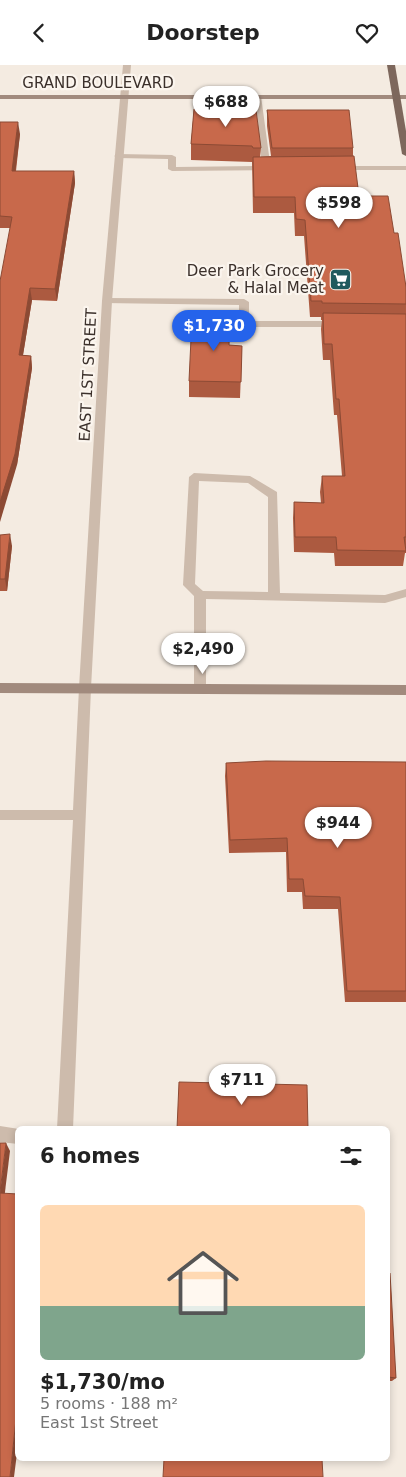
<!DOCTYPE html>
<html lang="en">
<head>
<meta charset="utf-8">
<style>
  body { margin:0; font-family:"DejaVu Sans",sans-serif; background:#f6f6f6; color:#222; height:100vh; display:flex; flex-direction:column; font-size:19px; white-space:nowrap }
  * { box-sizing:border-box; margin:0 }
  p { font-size:16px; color:#767676 }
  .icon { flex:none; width:28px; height:28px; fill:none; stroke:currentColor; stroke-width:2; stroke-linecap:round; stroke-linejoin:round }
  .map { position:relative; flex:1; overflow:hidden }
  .side { position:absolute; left:15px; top:1061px; width:375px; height:335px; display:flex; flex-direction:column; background:#fff; border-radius:8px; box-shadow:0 2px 8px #0003 }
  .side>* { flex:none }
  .price { position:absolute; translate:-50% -42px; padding:0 11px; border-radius:18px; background:#fff; color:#222; font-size:16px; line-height:32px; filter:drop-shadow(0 1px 2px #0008) }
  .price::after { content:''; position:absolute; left:50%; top:30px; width:15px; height:11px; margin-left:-8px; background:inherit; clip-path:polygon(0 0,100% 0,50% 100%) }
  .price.on { background:#2563eb; color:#fff }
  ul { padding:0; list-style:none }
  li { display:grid; align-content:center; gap:10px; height:265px; padding:0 25px }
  li span { display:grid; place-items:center; height:155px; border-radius:8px; color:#555 }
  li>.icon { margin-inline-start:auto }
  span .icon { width:90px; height:90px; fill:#fffc; stroke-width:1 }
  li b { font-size:21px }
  h2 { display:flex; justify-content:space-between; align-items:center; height:60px; padding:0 25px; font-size:21px }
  header { display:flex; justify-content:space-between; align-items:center; height:65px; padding:0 25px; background:#fff; font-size:22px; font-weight:700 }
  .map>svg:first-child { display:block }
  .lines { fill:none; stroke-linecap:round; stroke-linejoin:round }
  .lane { fill:#cdbbac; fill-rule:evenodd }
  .street { fill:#cdbbac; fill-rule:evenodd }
  .secondary { fill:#a18a7d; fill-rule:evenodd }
  .primary { fill:#7d675c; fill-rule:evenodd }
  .wall { fill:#ac5a40 }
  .shaded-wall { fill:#8c4a34 }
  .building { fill:#c8694b; stroke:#8c4a34 }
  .labels { text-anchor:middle; stroke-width:4.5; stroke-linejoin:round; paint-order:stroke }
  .far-street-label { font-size:15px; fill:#3b302b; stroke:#fbf5ee }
  .far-poi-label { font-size:15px; fill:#3b302b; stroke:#fbf5ee; text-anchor:end }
</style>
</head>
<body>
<header><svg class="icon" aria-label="back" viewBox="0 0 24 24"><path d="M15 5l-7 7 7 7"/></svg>Doorstep<svg class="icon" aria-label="heart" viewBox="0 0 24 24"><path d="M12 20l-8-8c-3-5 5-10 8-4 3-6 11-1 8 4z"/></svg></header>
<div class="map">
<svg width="406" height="1412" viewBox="0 0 406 1412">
  <rect width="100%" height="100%" fill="#f4ebe1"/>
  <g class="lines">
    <!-- lane -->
    <g class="lane">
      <path d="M254 29 261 31 271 105 172 106 168 104V94L118 93 114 91 118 89 172 90 176 92V102L262 101Z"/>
      <path d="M337 101H406V105H340L336 103Z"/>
      <path d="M107 233 244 234 249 237V256H339L344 259 339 262H244L239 259V240L104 238V234Z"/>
      <path d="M194 408 250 411 277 427 280 528 385 530 406 524V532L385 538 206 534V624L204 627H196L194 624V531L183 520 189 412ZM199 416 248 418 268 432V527L203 526 195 519Z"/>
      <path d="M85 618 89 620 91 623 73 1064H57L73 755H0V745H73L79 623 81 620Z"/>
      <path d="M0 1061 19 1064 18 1079 0 1077Z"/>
    </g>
    <!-- street -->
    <path class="street" d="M123 0H131L112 236 91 623 89 626H81L79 623 102 236Z"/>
    <!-- secondary -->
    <g class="secondary">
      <rect x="0" y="30" width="406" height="4"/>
      <path d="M0 618 406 620V630L0 628Z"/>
    </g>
    <!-- primary -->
    <path class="primary" d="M387 0H395L406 66V91L402 89Z"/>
  </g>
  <!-- wall -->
  <g class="wall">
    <path d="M194 44 261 83 260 92 271 91 267 61V45L353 83V91L359 131 394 168 406 222V488H405L403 501H335L334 488 294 487 293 453 294 437 321 438 320 427 322 411H342L337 350H334L330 295H323L321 264 322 255H321V252H310L304 171H295L294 148H253L252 97 191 95V79Z"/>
    <path d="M0 57 20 69 16 106H74L75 118 57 236 32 235 23 290 31 291 32 303 17 400 10 163H0Z"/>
    <path d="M229 280 242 281 240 333 189 332V316Z"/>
    <path d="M0 470 12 481 7 526H0Z"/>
    <path d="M406 697V937H345L338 844H303L302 827H287L286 787 229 788 225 711 226 698Z"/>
    <path d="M388 1208 396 1313 392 1316H388Z"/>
  </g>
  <!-- shaded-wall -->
  <g class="shaded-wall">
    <path d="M18 57 20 69 14 117 12 106Z"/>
    <path d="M74 106 75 118 57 236 55 224Z"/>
    <path d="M30 223 32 235 21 302 19 290Z"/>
    <path d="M31 291 32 303 17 400 0 457V437Z"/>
    <path d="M10 469 12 481 7 526 5 514Z"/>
    <path d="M6 1078 10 1086 4 1135 0 1128Z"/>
    <path d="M18 1335V1380L14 1412H10Z"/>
  </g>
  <!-- building -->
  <g class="building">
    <path d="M194 44 256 45 261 83H253L252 81 191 79Z"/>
    <path d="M267 45H349L353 83H272Z"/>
    <path d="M0 57H18L12 106H74L55 224 30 223 19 290 31 291 15 389 0 437V216L12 152 0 151Z"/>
    <path d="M354 91 359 131H388L394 168H398L406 222V239L322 238V236H311L305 155 296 154 295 132H254L253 92Z"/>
    <path d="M323 248 406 249V472H404L406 486 337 485 336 472H295L294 437 324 438 322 411H345L339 334H336L332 279H324Z"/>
    <path d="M192 253 230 254 229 280 242 281 241 317 189 316Z"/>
    <path d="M10 469 5 514H0V470Z"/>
    <path d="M266 696 406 697V926H347L340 832 305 831 303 814H289L287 773 230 775 226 698Z"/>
    <path d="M179 1017 307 1020 308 1064H177Z"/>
    <path d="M0 1078H6L0 1127Z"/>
    <path d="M0 1128 18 1129V1335L10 1412H0Z"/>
    <path d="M388 1208H390L396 1313 388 1312Z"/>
    <path d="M164 1394H322L323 1412H163Z"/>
  </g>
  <!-- icons -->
  <defs>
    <symbol id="supermarket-square" viewBox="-11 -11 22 22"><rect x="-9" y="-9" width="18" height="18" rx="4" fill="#1f5a5e" stroke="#fbf5ee"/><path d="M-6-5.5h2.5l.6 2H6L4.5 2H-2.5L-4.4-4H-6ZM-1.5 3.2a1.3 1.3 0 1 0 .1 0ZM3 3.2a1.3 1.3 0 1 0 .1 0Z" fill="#fff"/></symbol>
  </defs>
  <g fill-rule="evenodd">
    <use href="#supermarket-square" x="328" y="202" width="25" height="25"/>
  </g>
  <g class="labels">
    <!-- far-street labels -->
    <g class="far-street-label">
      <text x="98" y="23">GRAND BOULEVARD</text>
      <text transform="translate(88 310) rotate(-87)" y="5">EAST 1ST STREET</text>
    </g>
    <!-- far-poi labels -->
    <g class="far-poi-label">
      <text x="324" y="211">Deer Park Grocery<tspan x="324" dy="17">&amp; Halal Meat</tspan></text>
    </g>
  </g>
</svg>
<b class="price" style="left:226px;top:63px">$688</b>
<b class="price" style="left:339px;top:164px">$598</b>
<b class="price on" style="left:214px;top:287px">$1,730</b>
<b class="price" style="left:203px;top:610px">$2,490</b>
<b class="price" style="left:338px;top:784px">$944</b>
<b class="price" style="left:242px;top:1041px">$711</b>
<section class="side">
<h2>6 homes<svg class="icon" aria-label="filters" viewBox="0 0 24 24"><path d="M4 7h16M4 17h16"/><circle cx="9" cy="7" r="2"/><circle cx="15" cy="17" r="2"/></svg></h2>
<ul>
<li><span style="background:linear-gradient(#ffd9b3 65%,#7fa58c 0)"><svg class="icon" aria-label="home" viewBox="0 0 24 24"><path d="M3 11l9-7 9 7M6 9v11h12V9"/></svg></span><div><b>$1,730/mo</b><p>5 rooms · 188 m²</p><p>East 1st Street</p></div></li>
</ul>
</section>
</div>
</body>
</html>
